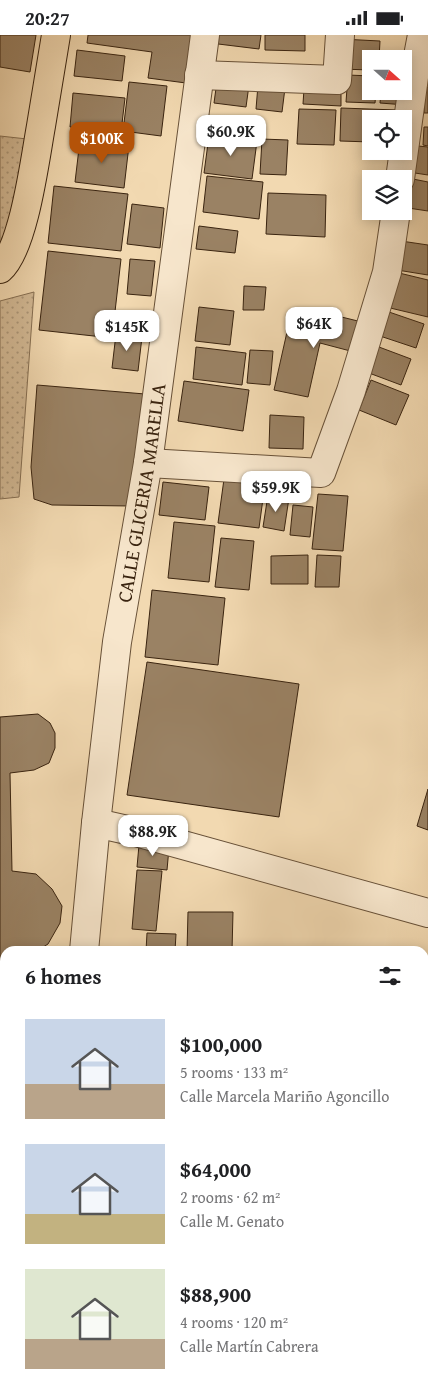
<!DOCTYPE html>
<html lang="en">
<head>
<meta charset="utf-8">
<style>
  body { margin:0; font-family:"Gentium Book Plus",serif; background:#f6f6f6; color:#202124; height:100vh; display:flex; flex-direction:column; font-size:19px; white-space:nowrap }
  * { box-sizing:border-box; margin:0 }
  p { font-size:16px; color:#757577 }
  .icon { flex:none; width:28px; height:28px; fill:none; stroke:currentColor; stroke-width:2; stroke-linecap:round; stroke-linejoin:round }
  .map { position:relative; flex:1; overflow:hidden }
  .side { position:absolute; left:0px; top:911px; width:429px; height:446px; display:flex; flex-direction:column; background:#fff; border-radius:15px 15px 0 0; box-shadow:0 2px 12px #0003 }
  .side>* { flex:none }
  .needle { width:32px; rotate:111deg }
  .controls { position:absolute; left:362px; top:15px; display:grid; gap:10px }
  .controls a { display:grid; place-items:center; width:50px; height:50px; border-radius:0px; background:#fff; box-shadow:0 2px 12px #0003; font-size:25px }
  .price { position:absolute; translate:-50% -42px; padding:0 11px; border-radius:10px; background:#fff; color:#222; font-size:16px; line-height:32px; filter:drop-shadow(0 1px 2px #0008) }
  .price::after { content:''; position:absolute; left:50%; top:30px; width:15px; height:11px; margin-left:-8px; background:inherit; clip-path:polygon(0 0,100% 0,50% 100%) }
  .price.current { background:#b45309; color:#fff }
  ul { padding:0; list-style:none }
  li { display:flex; align-items:center; gap:15px; height:125px; padding:0 25px }
  li span { display:grid; place-items:center; flex:none; width:140px; height:100px; border-radius:0px; color:#555 }
  li>.icon { margin-inline-start:auto }
  span .icon { width:60px; height:60px; fill:#fffc; stroke-width:1 }
  li b { font-size:21px }
  h2 { display:flex; justify-content:space-between; align-items:center; height:60px; padding:0 25px; font-size:21px }
  .status { display:flex; justify-content:space-between; align-items:center; height:35px; padding:0 25px; background:#fff; direction:ltr }
  .status svg { height:14px; fill:currentColor }
  .map>svg:first-child { display:block }
  .park { fill:url(#park-dots); stroke:#866f53 }
  .building { fill:#9a8264; stroke:#3a2410 }
  .lines { fill:none; stroke-linecap:round; stroke-linejoin:round }
  .minor-casing { stroke:#685138; stroke-width:30 }
  .major-casing { stroke:#3a2410; stroke-width:30 }
  .minor { stroke:#f7e6cc; stroke-width:28 }
  .major { stroke:#f2d9b1; stroke-width:28 }
  .labels { text-anchor:middle; stroke-width:4; stroke-linejoin:round; paint-order:stroke }
  .street-label { font-size:20px; fill:#3a2410; stroke:#f7e6cc }
</style>
</head>
<body>
<div class="status"><b>20:27</b><svg viewBox="0 0 49 12"><path d="M0 12V9h3v3zM5 12V6h3v6zM10 12V3h3v9zM15 12V0h3v12zM26 1h20v11H26zM47 4h2v5h-2z"/></svg></div>
<div class="map">
<svg width="428" height="1357" viewBox="0 0 428 1357">
  <defs>
    <pattern id="park-dots" width="8" height="8" patternUnits="userSpaceOnUse" patternTransform="scale(1.25)"><rect width="8" height="8" fill="#d3ba96"/><path d="M2 2h.1M6 6h.1" fill="none" stroke="#ac9779" stroke-width="1.8" stroke-linecap="round"/></pattern>
  </defs>
  <rect width="100%" height="100%" fill="#f2d9b1"/>
  <filter id="stains"><feTurbulence type="fractalNoise" baseFrequency=".004" numOctaves="4"/><feColorMatrix values="0 0 0 0 .2 0 0 0 0 .09 0 0 0 0 .02 0 0 0 .5 -.17"/></filter>
  <radialGradient id="worn" r=".72"><stop offset=".6" stop-color="#630" stop-opacity="0"/><stop offset="1" stop-color="#630" stop-opacity=".3"/></radialGradient>
  <!-- park -->
  <g class="park">
    <path d="M0 101 27 104 16 162 3 203 0 208Z"/>
    <path d="M34 257 19 462 0 464V266Z"/>
  </g>
  <!-- building -->
  <g class="building">
    <path d="M0 0H36L30 37 0 32Z"/>
    <path d="M88 0H192L186 48 148 43 152 17 87 8Z"/>
    <path d="M211 0H261L259 14 210 8Z"/>
    <path d="M265 0H305V16L265 15Z"/>
    <path d="M341 4 380 6 379 24H371V35L340 34Z"/>
    <path d="M77 15 125 21 122 46 74 41Z"/>
    <path d="M348 40 371 41V56H376L375 68 346 67Z"/>
    <path d="M217 46 249 50 246 72 214 68Z"/>
    <path d="M129 47 167 51 161 101 123 96Z"/>
    <path d="M258 50 285 53 282 77 256 74Z"/>
    <path d="M425 52H428V78H424Z"/>
    <path d="M304 54 341 55V71L303 69Z"/>
    <path d="M381 56H404L406 70 380 68Z"/>
    <path d="M73 58 125 63 121 97 70 92Z"/>
    <path d="M341 73 397 75 396 84H371V107L340 106Z"/>
    <path d="M299 74 336 75 334 110 297 109Z"/>
    <path d="M424 92H428V111L423 110Z"/>
    <path d="M209 101 257 106 252 144 204 138Z"/>
    <path d="M262 104 288 105 286 140 260 139Z"/>
    <path d="M80 105 129 110 124 153 75 147Z"/>
    <path d="M418 111 428 112V140L415 138Z"/>
    <path d="M207 141 263 147 259 184 203 177Z"/>
    <path d="M413 144 428 147V176L408 173Z"/>
    <path d="M54 151 128 159 121 216 48 208Z"/>
    <path d="M268 158 326 160 325 202 266 199Z"/>
    <path d="M132 169 164 173 160 213 127 209Z"/>
    <path d="M199 191 238 196 235 218 196 214Z"/>
    <path d="M401 206 428 210V240L397 235Z"/>
    <path d="M48 216 121 224 112 303 39 295Z"/>
    <path d="M130 224 155 226 151 261 127 259Z"/>
    <path d="M395 237 428 245V282L386 272Z"/>
    <path d="M244 251 266 252 264 275H243Z"/>
    <path d="M199 272 234 276 230 310 195 306Z"/>
    <path d="M313 275 366 288 358 318 320 308 308 362 274 355 289 288 308 292Z"/>
    <path d="M389 277 424 289 416 313 380 301Z"/>
    <path d="M116 299 142 302 138 336 112 333Z"/>
    <path d="M196 312 246 318 242 350 193 344Z"/>
    <path d="M379 312 411 324 401 350 369 338Z"/>
    <path d="M250 315 273 316 270 350 247 348Z"/>
    <path d="M371 345 409 360 396 390 359 375Z"/>
    <path d="M184 346 249 355 243 396 178 386Z"/>
    <path d="M37 350 145 359 131 471 52 470 34 464 31 432Z"/>
    <path d="M270 380 304 382 303 414 269 413Z"/>
    <path d="M224 444 265 449 259 493 218 488Z"/>
    <path d="M163 447 209 452 205 485 159 480Z"/>
    <path d="M318 459 348 461 343 516 312 514Z"/>
    <path d="M268 460 289 463 284 496 263 492Z"/>
    <path d="M293 470 313 472 310 502 290 500Z"/>
    <path d="M174 487 215 491 209 547 168 543Z"/>
    <path d="M221 503 254 506 249 555 215 552Z"/>
    <path d="M308 520V549H271V521Z"/>
    <path d="M317 520 341 521 339 552H315Z"/>
    <path d="M152 555 225 563 218 630 145 622Z"/>
    <path d="M147 627 299 649 279 782 127 760Z"/>
    <path d="M38 679 50 688 55 698V713L49 728 34 735 10 738 12 836 36 839 52 854 62 871 60 888 48 909 37 916H5V969H0V682Z"/>
    <path d="M428 754V795L417 791Z"/>
    <path d="M139 810 169 813 167 835 137 832Z"/>
    <path d="M137 835 162 836 156 896 132 894Z"/>
    <path d="M188 877H233L232 916H187Z"/>
    <path d="M147 898 176 899 175 916H146Z"/>
    <path d="M0 1061H5V1087L0 1086Z"/>
    <rect x="0" y="1096" width="5" height="33"/>
    <path d="M428 1268V1357H419V1352H424V1308Z"/>
    <rect x="155" y="1352" width="37" height="5"/>
  </g>
  <g class="lines">
    <defs>
      <g id="minor">
        <path d="M199 40 337 45 340 0"/>
        <path d="M400 144 414 42 422 0"/>
        <path d="M148 428 321 438 351 356 387 237 396 176"/>
        <path d="M96 788 136 797 428 878"/>
        <path id="s1" d="M84 916 96 788 117 607 148 428 205 0"/>
        <path d="M0 1026H5"/>
      </g>
      <path id="major" d="M0 234C24 213 35 124 41 91 46 61 51 30 56 0"/>
    </defs>
    <!-- minor casing -->
    <use href="#minor" class="minor-casing"/>
    <!-- major casing -->
    <use href="#major" class="major-casing"/>
    <!-- minor -->
    <use href="#minor" class="minor"/>
    <!-- major -->
    <use href="#major" class="major"/>
  </g>
  <g class="labels">
    <!-- street labels -->
    <g class="street-label">
      <text dy="7" stroke="none"><textPath href="#s1" startOffset="462">CALLE GLICERIA MARELLA</textPath></text>
    </g>
  </g>
  <rect width="100%" height="100%" filter="url(#stains)"/>
  <rect width="100%" height="100%" fill="url(#worn)"/>
</svg>
<div class="controls">
<a><svg class="needle" viewBox="-14 -14 28 28"><path d="M0-13l5 13h-10z" fill="#e53935"/><path d="M0 13l5-13h-10z" fill="#757577"/></svg></a>
<a><svg class="icon" aria-label="locate" viewBox="0 0 24 24"><circle cx="12" cy="12" r="6"/><path d="M12 2v4M12 18v4M2 12h4M18 12h4"/></svg></a>
<a><svg class="icon" aria-label="layers" viewBox="0 0 24 24"><path d="M12 4l9 5-9 5-9-5zM3 14l9 5 9-5"/></svg></a>
</div>
<b class="price" style="left:231px;top:122px">$60.9K</b>
<b class="price current" style="left:102px;top:129px">$100K</b>
<b class="price" style="left:314px;top:314px">$64K</b>
<b class="price" style="left:127px;top:317px">$145K</b>
<b class="price" style="left:276px;top:478px">$59.9K</b>
<b class="price" style="left:153px;top:822px">$88.9K</b>
<section class="side">
<h2>6 homes<svg class="icon" aria-label="filters" viewBox="0 0 24 24"><path d="M4 7h16M4 17h16"/><circle cx="9" cy="7" r="2"/><circle cx="15" cy="17" r="2"/></svg></h2>
<ul>
<li><span style="background:linear-gradient(#c9d6e8 65%,#b9a48a 0)"><svg class="icon" aria-label="home" viewBox="0 0 24 24"><path d="M3 11l9-7 9 7M6 9v11h12V9"/></svg></span><div><b>$100,000</b><p>5 rooms · 133 m²</p><p>Calle Marcela Mariño Agoncillo</p></div></li>
<li><span style="background:linear-gradient(#c9d6e8 70%,#c2b280 0)"><svg class="icon" aria-label="home" viewBox="0 0 24 24"><path d="M3 11l9-7 9 7M6 9v11h12V9"/></svg></span><div><b>$64,000</b><p>2 rooms · 62 m²</p><p>Calle M. Genato</p></div></li>
<li><span style="background:linear-gradient(#dfe7d0 70%,#b9a48a 0)"><svg class="icon" aria-label="home" viewBox="0 0 24 24"><path d="M3 11l9-7 9 7M6 9v11h12V9"/></svg></span><div><b>$88,900</b><p>4 rooms · 120 m²</p><p>Calle Martín Cabrera</p></div></li>
</ul>
</section>
</div>
</body>
</html>
